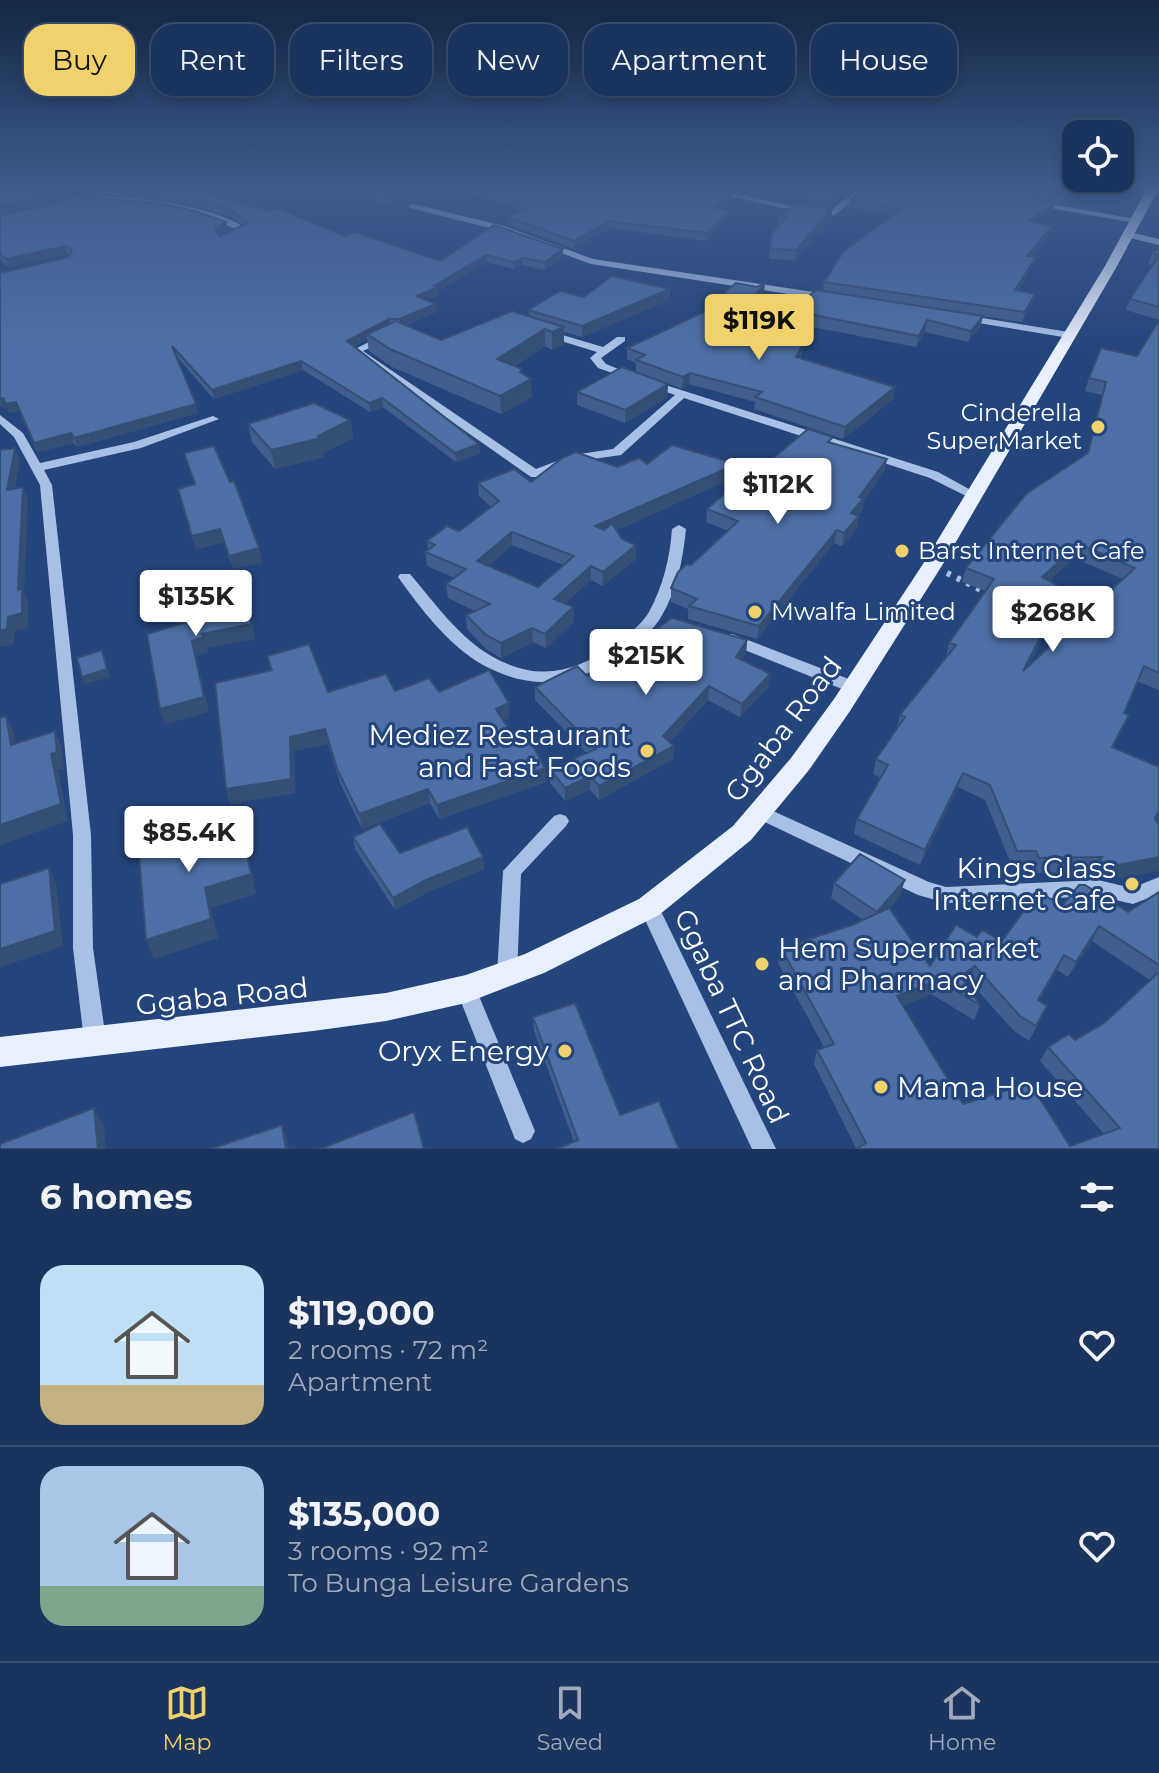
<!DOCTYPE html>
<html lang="en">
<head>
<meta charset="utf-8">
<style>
  body { margin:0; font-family:Montserrat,sans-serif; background:#243c63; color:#f1f3f6; height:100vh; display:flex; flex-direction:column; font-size:30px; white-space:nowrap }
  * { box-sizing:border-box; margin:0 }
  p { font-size:26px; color:#a0aabc }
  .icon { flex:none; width:44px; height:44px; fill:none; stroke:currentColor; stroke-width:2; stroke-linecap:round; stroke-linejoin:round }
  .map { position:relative; height:1149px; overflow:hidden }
  .side { display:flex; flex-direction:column; background:#1b345d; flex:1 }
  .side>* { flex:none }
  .banner { position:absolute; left:24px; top:24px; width:1112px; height:72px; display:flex; gap:16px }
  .tools { position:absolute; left:1062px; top:120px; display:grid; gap:16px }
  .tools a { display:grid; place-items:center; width:72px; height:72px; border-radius:16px; background:#1b345d; box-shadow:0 4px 12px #0003,0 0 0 2px #394f72; font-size:40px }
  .price { position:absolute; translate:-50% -68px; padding:0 18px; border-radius:8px; background:#fff; color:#222; font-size:26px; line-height:52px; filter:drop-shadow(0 2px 4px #0008) }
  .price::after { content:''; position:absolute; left:50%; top:48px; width:24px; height:18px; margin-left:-12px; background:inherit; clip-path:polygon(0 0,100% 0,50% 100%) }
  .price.on { background:#f0d16b; color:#111 }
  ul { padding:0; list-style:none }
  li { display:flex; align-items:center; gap:24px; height:200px; padding:0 40px }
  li+li { border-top:2px solid #394f72 }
  li span { display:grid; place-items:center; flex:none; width:224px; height:160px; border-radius:24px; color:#555 }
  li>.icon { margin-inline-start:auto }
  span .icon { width:96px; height:96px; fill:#fffc; stroke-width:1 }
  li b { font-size:34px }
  h2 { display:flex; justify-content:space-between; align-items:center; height:96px; padding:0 40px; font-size:34px }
  .pill { padding:0 28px; border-radius:24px; background:#1b345d; box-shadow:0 4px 12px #0003,0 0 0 2px #394f72; font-size:28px; line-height:72px }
  .pill.on { background:#f0d16b; color:#111 }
  .tabs { display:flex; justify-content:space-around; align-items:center; height:112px; border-top:2px solid #394f72; background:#1b345d; font-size:22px; color:#a0aabc }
  .tabs a { display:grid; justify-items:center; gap:4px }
  .tabs .on { color:#f0d16b }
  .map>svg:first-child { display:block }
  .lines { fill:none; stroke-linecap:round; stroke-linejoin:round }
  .path { stroke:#a8c0e5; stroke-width:6; stroke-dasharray:4 7; stroke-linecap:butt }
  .minor { fill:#a8c0e5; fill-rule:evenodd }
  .major { fill:#e8effd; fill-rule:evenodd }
  .wall { fill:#415f8e; fill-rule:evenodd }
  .shaded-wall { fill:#354e74 }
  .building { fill:#4c6fa5; stroke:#354e74; stroke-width:2; fill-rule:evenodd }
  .poi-dot { fill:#f0d16b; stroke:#24457c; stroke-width:3 }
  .labels { text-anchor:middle; stroke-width:6; stroke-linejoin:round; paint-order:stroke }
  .poi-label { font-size:24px; fill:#fff; stroke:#24457c; text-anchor:start }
  .near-street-label { font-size:28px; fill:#fff; stroke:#24457c }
  .near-poi-label { font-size:28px; fill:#fff; stroke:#24457c; text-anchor:end }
</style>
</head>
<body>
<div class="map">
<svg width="1159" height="1149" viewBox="0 0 1159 1149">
  <rect width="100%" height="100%" fill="#24457c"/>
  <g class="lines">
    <!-- path -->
    <g class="path">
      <path d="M947 573 989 594"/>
      <path d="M1045 619 1073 631"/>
    </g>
    <!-- minor -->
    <g class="minor">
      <path d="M690 187H706L823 213 829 211 861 187H870L835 215 823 217Z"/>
      <path d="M92 196C139 198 208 203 247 229L234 237 230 234 236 229 202 216 169 208 89 200V196Z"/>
      <path d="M1034 201 1136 219 1140 221 1136 223 1031 205 1030 203Z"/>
      <path d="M413 204 504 226 593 259 827 294 832 297 827 300 591 264 498 230 410 208 409 206Z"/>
      <path d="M1129 232 1159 239V245L1126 237 1125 235Z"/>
      <path d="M963 315 1069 332 1074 335 1069 338 960 320V316Z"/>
      <path d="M549 331 603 347 617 337H625V341L601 358 606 364 638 377 633 380 598 368 590 358 597 352 545 336V332Z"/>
      <path d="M383 335 387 336V340L363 351 536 469 573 455 613 449 675 395 649 386 648 384 653 381 938 472 980 495 978 498H970L930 478 684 398 621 455 579 461 539 477H531L351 351Z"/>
      <path d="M0 415 23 433 40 463 134 442 213 416 219 419 141 448 44 470 52 485 91 835 93 948 106 1040 103 1047 95 1050 87 1047 84 1040 73 948V835L40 485 14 437 0 424Z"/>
      <path d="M679 525 686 529C683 559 677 591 661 617 654 630 638 642 626 651 580 685 535 693 483 665 448 645 421 609 398 577L400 574H410C435 603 458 637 493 657 540 683 577 672 618 642 629 634 643 623 649 612 663 586 670 558 672 529Z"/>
      <path d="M732 634 859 683 861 687 859 691H847L727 643 724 639 727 635Z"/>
      <path d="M760 805 929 882 946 887 1098 880 1132 888 1159 877V894L1133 904 1098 896 946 903 918 895 754 817 751 812 754 807Z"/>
      <path d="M560 814 566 816 569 821 566 826 521 874 517 975 514 982 507 984 500 982 497 975 503 871 554 816Z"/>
      <path d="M649 899 656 901 776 1149H752L639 907 642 901Z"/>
      <path d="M466 980 473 982 476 989 535 1131 531 1139 523 1143 515 1139 456 989 459 982Z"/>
    </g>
    <!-- major -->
    <path class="major" d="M1148 187 1159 188 1117 266 943 564 850 711 809 770 751 840 659 915 544 973 466 1003 386 1021 313 1031 0 1067V1037L386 993 466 975 525 954 639 899 733 826 791 758 834 699 923 564 1105 266Z"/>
  </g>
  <!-- wall -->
  <g class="wall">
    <path d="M91 187H209L198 191 344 236 440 261 494 225 563 257 545 270 522 265 514 269 487 262 438 291 439 295 427 300 436 304V312L406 325 441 340 529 316 528 310 584 297 670 289 669 300 582 337 564 332V345L552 350 545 346 515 366 522 369V373L532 397 501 414 392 367 369 351 367 339 354 347 479 444 480 453 456 462 383 407 370 412 303 370 214 399 177 357 198 413 77 447 74 443 37 452 19 411 9 413 7 406 2 408 0 403V273L69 257 70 256 67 254 8 267 0 260V215L226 222 228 229 219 235 220 236 243 225 231 217 190 204 93 193Z"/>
    <path d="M334 187H376L392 195 397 192 387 187H707L732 200 721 209 731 218 706 241 608 228 574 249 508 224V217L524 210 447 188 386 205Z"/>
    <path d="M855 187 826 208 832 209 831 219 795 260 769 259 771 234 778 226 779 216 804 205 805 197Z"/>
    <path d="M866 187H1081L1080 191 1062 204 1028 197 1052 211 1037 222 1050 234 1031 256 1036 257 1033 266 1018 291 1032 304 1022 322 983 316 980 327 968 342 925 332 916 347 787 322 789 310 823 291 824 282 890 216 848 208 850 200Z"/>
    <path d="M1159 248V320L1126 310 1130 299 1153 265 1148 264 1152 253Z"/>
    <path d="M725 292 764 294 743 321 746 325 803 351 800 358 895 387 893 399 843 439 754 409 755 402 689 384 682 389 636 372V363L627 359V348L725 302Z"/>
    <path d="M1159 320V690L1137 681 1124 713 1129 715 1113 747 1158 823 1111 880 1091 877 1093 872 1033 873 1030 866H1012L985 800 958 787 920 865 854 834 857 819 881 778 873 774 876 759 897 729 900 715 946 657 949 643 985 591 962 582 966 568 1087 454 1102 395 1085 391 1089 378 1137 356ZM1074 558 1123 579 1028 666 1060 603 1065 589 1049 580Z"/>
    <path d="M668 384 667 397 625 423 577 405V392Z"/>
    <path d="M350 420 353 438 323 453 324 457 275 469 252 442 248 424Z"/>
    <path d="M832 443 887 459 884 471 864 500 862 511 858 515 857 529 842 546 834 543 757 639 688 619V609L671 602V588L691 565 728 531 706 522 707 509 766 464Z"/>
    <path d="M184 453 262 562 233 569 224 542 196 549 178 489 194 484Z"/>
    <path d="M647 464 735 477 617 530 636 559 602 586 591 580 565 603 573 607 574 621 546 648 533 642 501 658 486 649 467 629 466 615 475 611 448 598 446 584 455 578 427 566 425 552 428 550 427 541 459 531 491 507 479 496 478 483 531 482 617 467ZM512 545 563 565 538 587 488 566Z"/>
    <path d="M643 639 747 640 746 653 741 660 768 687 740 717 708 700 669 742 674 746 673 759 599 800 590 790 565 801 550 783V769L587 753 535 700V687L587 676 643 648Z"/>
    <path d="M267 656 328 692 395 691 439 692 509 703V718L503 720 516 741 546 782 439 819 430 803 362 829 340 783 328 744 294 751 295 793 230 804 226 789 271 670Z"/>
    <path d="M353 837 400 853 483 857 484 869 428 892 395 910 355 849Z"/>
    <path d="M834 883 900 896 889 909 930 966 977 937 1002 941 1062 906 1128 912 1159 892V1149H855L856 1148 814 1064 817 1050 824 1047 778 963 781 948 852 925 863 920 831 898ZM1092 941 1150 980 1104 1023 1075 1040 1048 1047 1040 1061 1104 1134 1070 1146 963 1104 903 1006 931 994 974 1020 980 1005 966 983 969 981 1014 1031 1029 1041 1040 1020 1039 1001 1057 970 1068 977Z"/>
    <path d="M533 1017 620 1115 574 1142 534 1031Z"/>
  </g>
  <!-- shaded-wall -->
  <g class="shaded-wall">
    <path d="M64 187H80L52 201 0 213V205Z"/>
    <path d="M185 187H209L187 194Z"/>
    <path d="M424 187 447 188 386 205 385 198Z"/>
    <path d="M845 187H855L823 210 824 202Z"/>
    <path d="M1076 187H1081L1080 191 1062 204 1065 195Z"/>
    <path d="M733 193 732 200 713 215 714 208Z"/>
    <path d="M1055 203 1052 211 1027 230 1029 221Z"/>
    <path d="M832 209 831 219 795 260 796 250Z"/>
    <path d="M731 211V218L706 241 707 233Z"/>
    <path d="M608 221V228L574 249V241Z"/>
    <path d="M226 222 228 229 216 237 215 229Z"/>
    <path d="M1053 226 1050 234 1024 265 1027 256Z"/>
    <path d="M65 246 67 254 8 267 6 259Z"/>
    <path d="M563 249V257L545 270V262Z"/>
    <path d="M486 255 487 262 438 291 439 295 418 304 417 296Z"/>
    <path d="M1036 257 1033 266 1013 300 1015 290Z"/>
    <path d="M522 258V265L514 269V262Z"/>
    <path d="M765 283 764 294 737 328 738 317Z"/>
    <path d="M670 289 669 300 582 337V326Z"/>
    <path d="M1035 294 1032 304 1022 322 1025 312Z"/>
    <path d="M436 304V312L400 327 399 319Z"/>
    <path d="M983 316 980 327 968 342 971 331Z"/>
    <path d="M389 319 390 327 367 334V339L348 350 347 341Z"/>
    <path d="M927 320 925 332 916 347 919 336Z"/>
    <path d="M564 327V345L552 350V332Z"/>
    <path d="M545 329V346L498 377 497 359Z"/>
    <path d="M805 340 803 351 794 368 796 357Z"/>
    <path d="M301 361 303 370 214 399 212 390Z"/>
    <path d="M522 369V384L531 379 532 397 501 414 500 396Z"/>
    <path d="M690 373 689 384 682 389 683 377Z"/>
    <path d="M668 384 667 397 625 423V410Z"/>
    <path d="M895 387 893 399 843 439 845 427Z"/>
    <path d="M0 398H3L7 406 2 408Z"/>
    <path d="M382 398 383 407 370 412 369 403Z"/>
    <path d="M16 402 19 411 9 413 6 404Z"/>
    <path d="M196 404 198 413 77 447 74 438Z"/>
    <path d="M350 420 353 438 323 453 324 457 275 469 271 450 318 436Z"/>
    <path d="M71 433 74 443 37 452 34 443Z"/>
    <path d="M479 444 480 453 456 462 455 453Z"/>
    <path d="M15 448 20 461 12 504 7 490Z"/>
    <path d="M887 459 884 471 864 500 862 511 849 526 851 513 859 497Z"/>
    <path d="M737 464 735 477 595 540V526Z"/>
    <path d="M23 487 28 500 24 592 28 603V628L14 631V644L0 647V631L8 617 18 590Z"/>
    <path d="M859 516 857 529 842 546 844 533Z"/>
    <path d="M220 529 224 542 196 549 192 536Z"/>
    <path d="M837 530 834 543 757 639 759 626Z"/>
    <path d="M512 532V545L478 575 477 561Z"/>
    <path d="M1079 544 1074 558 1038 591 1042 577Z"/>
    <path d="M636 545V559L602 586 603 572Z"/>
    <path d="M259 548 262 562 233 569 229 556Z"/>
    <path d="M591 566V580L555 613 554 599Z"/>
    <path d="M245 573 248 587 255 639 207 648 208 652 196 656 209 712 165 724 160 709 192 641 202 634Z"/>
    <path d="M1065 589 1060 603 1018 685 1023 671Z"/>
    <path d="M573 607 574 621 546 648 545 634Z"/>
    <path d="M532 628 533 642 501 658V643Z"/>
    <path d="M747 640 746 653 734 670 736 657Z"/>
    <path d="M102 650 110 677 84 684 82 677Z"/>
    <path d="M770 674 768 687 740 717 742 704Z"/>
    <path d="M709 686 708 700 662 749 663 736Z"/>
    <path d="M509 703V718L497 723 496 709Z"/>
    <path d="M6 716 14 733 18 762 11 745Z"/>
    <path d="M325 729 328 744 294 751 295 793 230 804 226 789 290 737Z"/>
    <path d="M55 731 62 748 64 769 58 770 68 821 0 845V825L51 754Z"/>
    <path d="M674 746 673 759 599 800V786Z"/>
    <path d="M545 768 546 782 439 819 437 805Z"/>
    <path d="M963 773 958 787 920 865 925 850Z"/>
    <path d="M590 776V790L565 801V788Z"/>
    <path d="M428 789 430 803 362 829 359 814Z"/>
    <path d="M1159 810V823L1152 824Z"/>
    <path d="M239 816 245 835 256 894 211 908 218 938 154 959 146 940 205 888Z"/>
    <path d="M483 857 484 869 428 892 395 910 393 898 426 880Z"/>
    <path d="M1159 857V871L1111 880 1118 865Z"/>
    <path d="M49 868 56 884 63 946 0 967V949Z"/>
    <path d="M905 880 900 896 873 927 877 912Z"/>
    <path d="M1099 926 1092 941 1068 977 1076 962Z"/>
    <path d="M1064 955 1057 970 1031 1015 1038 1000Z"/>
    <path d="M975 966 969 981 956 991 961 976Z"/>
    <path d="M937 980 931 994 892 1011 897 996Z"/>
    <path d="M94 1108 104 1126 106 1149H98Z"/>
    <path d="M282 1125 287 1139 289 1149H286Z"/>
  </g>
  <!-- building -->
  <g class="building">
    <path d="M0 187H64L50 194 0 205Z"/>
    <path d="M99 187H185L269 211 278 208 344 236 355 232 440 261 494 225 563 249 545 262 522 258 514 262 486 255 434 286 438 287 417 296 436 304 399 319H389L347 341 479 444 455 453 382 398 369 403 301 361 212 390 172 346 196 404 74 438 71 433 34 443 16 402 6 404 3 398H0V273L69 257 72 250 65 246 6 259 0 254V215L56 204 73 196 159 203 195 211 226 222 215 229 220 236 248 223 230 210 189 197Z"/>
    <path d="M353 187H376L392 195 403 189 400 187H424L385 198Z"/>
    <path d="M469 187H707L733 193 714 208 731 211 707 233 608 221 574 241 508 217 534 205Z"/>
    <path d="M819 187H845L824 202 805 197Z"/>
    <path d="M866 187H978L1055 203 1029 221 1053 226 1027 256 1036 257 1015 290 1035 294 1025 312 824 282 843 252 900 209 850 200Z"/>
    <path d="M1020 187H1076L1065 195Z"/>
    <path d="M795 204 832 209 796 250 770 249 771 234 787 217 779 216Z"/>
    <path d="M1159 248V255L1152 253Z"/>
    <path d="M1159 255V307L1130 299Z"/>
    <path d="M612 276 670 289 582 326 528 310 560 291 584 297Z"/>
    <path d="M736 283 757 287 765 283 738 317 746 325 751 320 805 340 796 357 895 387 845 427 755 397 762 392 690 373 683 377 636 360 645 355 627 348 729 300 725 292Z"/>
    <path d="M817 290 983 316 971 331 927 320 919 336 789 310Z"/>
    <path d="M512 311 564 327 552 332 545 329 497 359 522 369 520 372 531 379 500 396 390 349 367 334 396 321 441 340Z"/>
    <path d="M1159 320V673L1144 666 1124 713 1129 715 1112 747 1159 767V810L1155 819 1159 825V857L1118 865 1098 862 1102 857 1039 858 1036 851H1017L990 785 963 773 925 850 857 819 888 765 876 759 905 717 900 715 956 645 949 643 994 579 966 568 1026 494 1088 453 1106 382 1089 378 1101 348 1137 356ZM1079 544 1135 568 1023 671 1065 589 1042 577Z"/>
    <path d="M622 367 668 384 625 410 577 392Z"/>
    <path d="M314 403 350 420 318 436 321 438 271 450 248 424Z"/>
    <path d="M808 429 833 437 828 442 887 459 859 497 864 498 851 513 859 516 844 533 837 530 759 626 689 606 697 599 671 588 678 572 687 564 691 565 738 521 707 509 761 462 766 464Z"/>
    <path d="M672 445 737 464 595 526 604 530 612 523 622 539 636 545 603 572 591 566 554 599 573 607 545 634 532 628 501 643 486 635 466 615 490 604 446 584 466 569 425 552 435 545 427 541 447 526 459 531 499 501 478 483 514 469 531 482 562 458 576 452 617 467 639 458 647 464ZM512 532 574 556 538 587 477 561Z"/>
    <path d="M214 446 230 482 234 481 259 548 229 556 220 529 192 536 178 489 195 484 184 453Z"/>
    <path d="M15 448 7 490 23 487 18 590 22 588V613L8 617 7 629 0 631V450Z"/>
    <path d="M245 573 251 624 202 634 204 637 192 641 204 697 160 709 147 634 196 619 199 626 196 587 205 585V580Z"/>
    <path d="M672 618 747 640 736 657 770 674 742 704 709 686 663 736 674 746 599 786 590 776 565 788 550 769 596 749 535 687 577 666 587 676 651 644 643 639Z"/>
    <path d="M309 644 328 692 386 674 395 691 429 678 439 692 489 670 509 703 496 709 516 741 528 737 545 768 437 805 428 789 359 814 337 769 325 729 290 737 291 779 226 789 215 683 272 670 267 656Z"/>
    <path d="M102 650 107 669 82 677 77 658Z"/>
    <path d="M6 716 11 745 55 731 57 752 51 754 61 804 0 825V718Z"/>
    <path d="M239 816 251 874 205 888 211 919 146 940 138 845Z"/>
    <path d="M380 824 400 853 467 827 483 857 426 880 393 898 353 837Z"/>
    <path d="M860 854 905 880 877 912 834 883Z"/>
    <path d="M49 868 55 931 0 949V884Z"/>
    <path d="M1079 885H1085L1128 912 1159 892V965L1099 926 1076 962 1064 955 1038 1000 1047 1006 1036 1026 1020 1016 975 966 961 976 980 1005 937 980 897 996 963 1104 1030 1083 1070 1146 1120 1128 1048 1047 1069 1034 1075 1040 1104 1023 1159 972V1149H856L866 1143 817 1050 834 1044 781 948 852 925 889 908 930 966 956 925 977 937 982 930 1002 941 1038 891 1062 906Z"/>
    <path d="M575 1003 620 1115 659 1101 679 1149H557L578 1140 533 1017Z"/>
    <path d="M94 1108 98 1149H0V1144Z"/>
    <path d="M414 1112 424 1149H320Z"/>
    <path d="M282 1125 286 1149H210Z"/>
  </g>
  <!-- sky -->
  <linearGradient id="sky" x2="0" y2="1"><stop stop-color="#142644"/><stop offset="0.54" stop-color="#3f5c8e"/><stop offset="1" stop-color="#3f5c8e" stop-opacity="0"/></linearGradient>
  <rect width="1159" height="348" fill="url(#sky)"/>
  <!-- markers -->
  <g class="poi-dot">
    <circle cx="1098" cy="427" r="8"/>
    <circle cx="902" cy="551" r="8"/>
    <circle cx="755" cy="612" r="8"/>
    <circle cx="647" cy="751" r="8"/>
    <circle cx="1132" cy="884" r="8"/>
    <circle cx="762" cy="964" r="8"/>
    <circle cx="565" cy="1051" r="8"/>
    <circle cx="881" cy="1087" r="8"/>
  </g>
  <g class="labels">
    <!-- poi labels -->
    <g class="poi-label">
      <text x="1082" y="421" text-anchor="end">Cinderella<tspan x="1082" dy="28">SuperMarket</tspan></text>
      <text x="918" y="559">Barst Internet Cafe</text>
      <text x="771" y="620">Mwalfa Limited</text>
    </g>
    <!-- near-street labels -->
    <g class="near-street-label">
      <text transform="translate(783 729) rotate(-53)" y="10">Ggaba Road</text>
      <text transform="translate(222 996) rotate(-6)" y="10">Ggaba Road</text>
      <text transform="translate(732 1016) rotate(65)" y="10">Ggaba TTC Road</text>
    </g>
    <!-- near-poi labels -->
    <g class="near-poi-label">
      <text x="631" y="745">Mediez Restaurant<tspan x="631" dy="32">and Fast Foods</tspan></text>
      <text x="1116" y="878">Kings Glass<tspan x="1116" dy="32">Internet Cafe</tspan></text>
      <text x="778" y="958" text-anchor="start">Hem Supermarket<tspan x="778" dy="32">and Pharmacy</tspan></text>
      <text x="549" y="1061">Oryx Energy</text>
      <text x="897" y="1097" text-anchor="start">Mama House</text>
    </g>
  </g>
</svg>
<div class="tools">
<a><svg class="icon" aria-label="locate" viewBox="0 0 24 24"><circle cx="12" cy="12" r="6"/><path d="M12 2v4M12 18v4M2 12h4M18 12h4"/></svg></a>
</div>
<b class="price on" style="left:759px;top:362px">$119K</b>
<b class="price" style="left:778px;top:526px">$112K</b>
<b class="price" style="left:196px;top:638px">$135K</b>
<b class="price" style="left:1053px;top:654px">$268K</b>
<b class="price" style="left:646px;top:697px">$215K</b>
<b class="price" style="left:189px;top:874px">$85.4K</b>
<div class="banner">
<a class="pill on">Buy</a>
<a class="pill">Rent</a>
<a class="pill">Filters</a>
<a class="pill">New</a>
<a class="pill">Apartment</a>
<a class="pill">House</a>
</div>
</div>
<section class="side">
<h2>6 homes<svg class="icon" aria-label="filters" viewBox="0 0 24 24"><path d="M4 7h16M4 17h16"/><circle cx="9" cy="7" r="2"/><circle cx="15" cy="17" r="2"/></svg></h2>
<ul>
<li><span style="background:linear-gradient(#bfe0f5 75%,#c2b280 0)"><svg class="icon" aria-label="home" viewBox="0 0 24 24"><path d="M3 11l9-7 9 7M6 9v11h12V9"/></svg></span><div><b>$119,000</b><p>2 rooms · 72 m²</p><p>Apartment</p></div><svg class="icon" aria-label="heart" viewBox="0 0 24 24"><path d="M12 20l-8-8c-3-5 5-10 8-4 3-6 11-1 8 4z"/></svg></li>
<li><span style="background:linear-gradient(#a9c7e8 75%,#7fa58c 0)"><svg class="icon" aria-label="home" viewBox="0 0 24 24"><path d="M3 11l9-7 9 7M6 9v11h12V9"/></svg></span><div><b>$135,000</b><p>3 rooms · 92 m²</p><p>To Bunga Leisure Gardens</p></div><svg class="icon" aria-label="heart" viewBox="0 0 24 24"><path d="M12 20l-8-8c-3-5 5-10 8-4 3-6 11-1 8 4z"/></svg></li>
</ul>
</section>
<nav class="tabs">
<a class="on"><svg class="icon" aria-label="map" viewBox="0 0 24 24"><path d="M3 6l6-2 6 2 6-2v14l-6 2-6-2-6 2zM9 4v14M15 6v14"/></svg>Map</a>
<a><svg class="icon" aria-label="saved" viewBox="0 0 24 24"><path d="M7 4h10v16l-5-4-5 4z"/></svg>Saved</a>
<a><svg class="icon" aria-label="home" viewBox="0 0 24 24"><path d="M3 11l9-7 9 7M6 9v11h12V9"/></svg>Home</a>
</nav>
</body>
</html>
